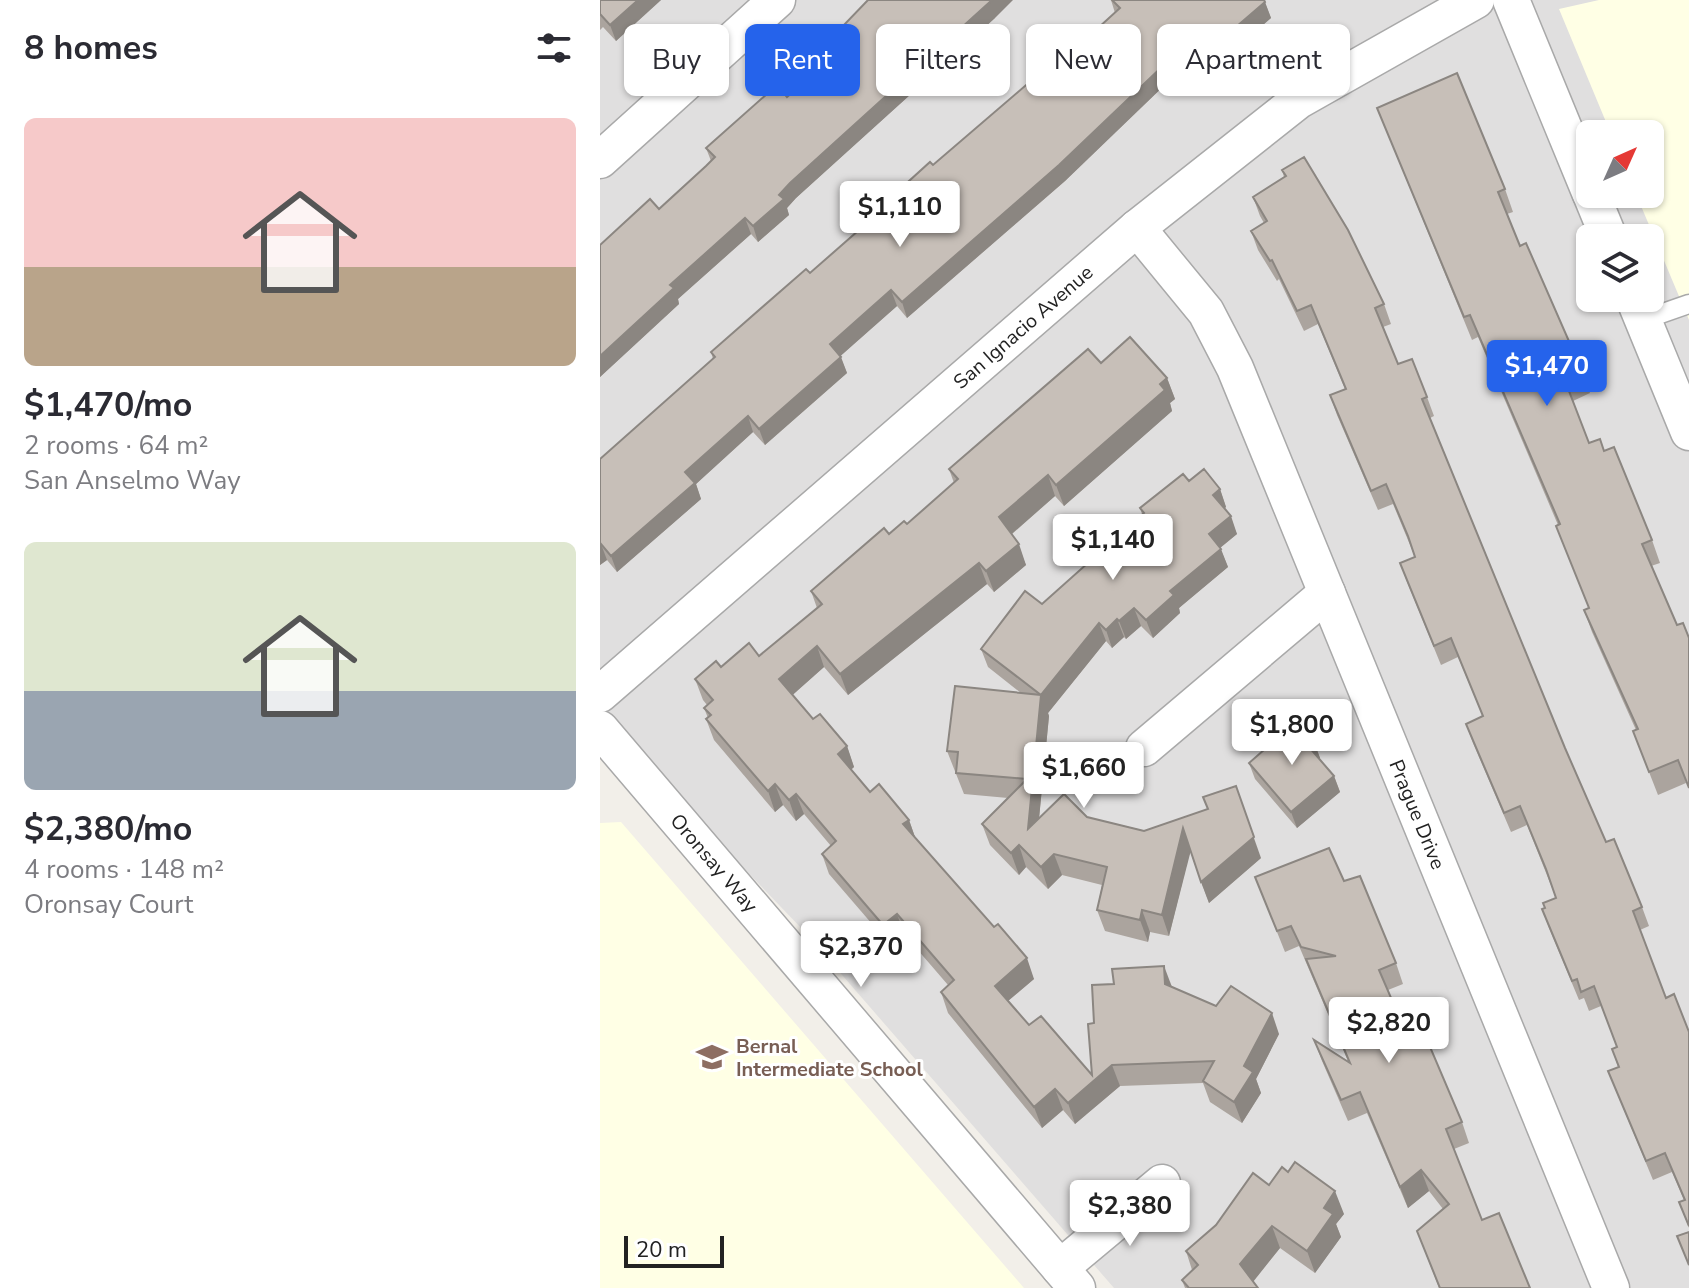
<!DOCTYPE html>
<html lang="en">
<head>
<meta charset="utf-8">
<style>
  body { margin:0; font-family:"Nunito Sans",sans-serif; background:#f7f7f7; color:#2b2b33; height:100vh; display:flex; flex-direction:column; font-size:30px; white-space:nowrap }
  * { box-sizing:border-box; margin:0 }
  p { font-size:26px; color:#7c7c81 }
  .icon { flex:none; width:44px; height:44px; fill:none; stroke:currentColor; stroke-width:2; stroke-linecap:round; stroke-linejoin:round }
  .map { position:relative; flex:1; overflow:hidden }
  .details { display:flex; flex-direction:column; background:#fff; width:600px }
  .details>* { flex:none }
  .top-card { position:absolute; left:24px; top:24px; width:760px; height:72px; display:flex; gap:16px }
  .needle { width:52px; rotate:45deg }
  .tools { position:absolute; left:976px; top:120px; display:grid; gap:16px }
  .tools a { display:grid; place-items:center; width:88px; height:88px; border-radius:12px; background:#fff; box-shadow:0 2px 6px #0004; font-size:40px }
  .scale { position:absolute; left:24px; bottom:20px; width:100px; box-sizing:border-box; padding-left:8px; border:4px solid #222; border-top:0; font-size:22px; line-height:28px; white-space:nowrap; color:#222; -webkit-text-stroke:6px #fff; paint-order:stroke }
  .price { position:absolute; translate:-50% -68px; padding:0 18px; border-radius:8px; background:#fff; color:#222; font-size:26px; line-height:52px; filter:drop-shadow(0 2px 4px #0008) }
  .price::after { content:''; position:absolute; left:50%; top:48px; width:24px; height:18px; margin-left:-12px; background:inherit; clip-path:polygon(0 0,100% 0,50% 100%) }
  .price.on { background:#2563eb; color:#fff }
  ul { padding:0; list-style:none }
  li { display:grid; align-content:center; gap:16px; height:424px; padding:0 24px }
  li span { display:grid; place-items:center; height:248px; border-radius:12px; color:#555 }
  li>.icon { margin-inline-start:auto }
  span .icon { width:144px; height:144px; fill:#fffc; stroke-width:1 }
  li b { font-size:34px }
  h2 { display:flex; justify-content:space-between; align-items:center; height:96px; padding:0 24px; font-size:34px }
  .chip { padding:0 28px; border-radius:12px; background:#fff; box-shadow:0 2px 6px #0004; font-size:28px; line-height:72px }
  .chip.on { background:#2563eb; color:#fff }
  main { display:flex; flex:1; min-height:0 }
  .map>svg:first-child { display:block }
  .residential { fill:#e0dfdf; fill-rule:evenodd }
  .education { fill:#ffffe5 }
  .lines { fill:none; stroke-linecap:round; stroke-linejoin:round }
  .lane-casing { stroke:#a9a9a9; stroke-width:21 }
  .street-casing { stroke:#a9a9a9; stroke-width:39 }
  .lane { stroke:#fff; stroke-width:18 }
  .street { stroke:#fff; stroke-width:36 }
  .wall { fill:#aba49e }
  .shaded-wall { fill:#8b8681 }
  .building { fill:#c7bfb8; stroke:#8b8681; stroke-width:2 }
  .labels { text-anchor:middle; stroke-width:6; stroke-linejoin:round; paint-order:stroke }
  .street-label { font-size:20px; fill:#222; stroke:#fff }
  .education-label { font-size:20px; font-weight:bold; fill:#785e54; stroke:#fff; text-anchor:start }
</style>
</head>
<body>
<main>
<section class="details">
<h2>8 homes<svg class="icon" aria-label="filters" viewBox="0 0 24 24"><path d="M4 7h16M4 17h16"/><circle cx="9" cy="7" r="2"/><circle cx="15" cy="17" r="2"/></svg></h2>
<ul>
<li><span style="background:linear-gradient(#f6c9c9 60%,#b9a48a 0)"><svg class="icon" aria-label="home" viewBox="0 0 24 24"><path d="M3 11l9-7 9 7M6 9v11h12V9"/></svg></span><div><b>$1,470/mo</b><p>2 rooms · 64 m²</p><p>San Anselmo Way</p></div></li>
<li><span style="background:linear-gradient(#dfe7d0 60%,#9aa5b1 0)"><svg class="icon" aria-label="home" viewBox="0 0 24 24"><path d="M3 11l9-7 9 7M6 9v11h12V9"/></svg></span><div><b>$2,380/mo</b><p>4 rooms · 148 m²</p><p>Oronsay Court</p></div></li>
</ul>
</section>
<div class="map">
<svg width="1089" height="1288" viewBox="0 0 1089 1288">
  <rect width="100%" height="100%" fill="#f2efe9"/>
  <!-- residential -->
  <path class="residential" d="M0 0H1089V1288H514L203 930 0 718ZM990 134H1050V194H990ZM990 238H1050V298H990Z"/>
  <!-- education -->
  <g class="education">
    <path d="M999 0H1089V320L1036 194H1050V134H1011L959 9Z"/>
    <path d="M21 822 424 1288H0V823Z"/>
  </g>
  <g class="lines">
    <defs>
      <path id="lane" d="M1043 320 1089 304"/>
      <g id="street">
        <path d="M911 0 990 192"/>
        <path d="M0 160 177 0"/>
        <path d="M991 194 1009 238"/>
        <path id="s1" d="M537 228 606 312 635 368 1011 1288"/>
        <path d="M1034 298 1089 432"/>
        <path id="s2" d="M0 694 537 228 699 100 876 0"/>
        <path id="s3" d="M0 729 477 1288"/>
        <path d="M544 748 727 593"/>
        <path d="M460 1268 562 1183"/>
      </g>
    </defs>
    <!-- lane casing -->
    <use href="#lane" class="lane-casing"/>
    <!-- street casing -->
    <use href="#street" class="street-casing"/>
    <!-- lane -->
    <use href="#lane" class="lane"/>
    <!-- street -->
    <use href="#street" class="street"/>
  </g>
  <!-- wall -->
  <g class="wall">
    <path d="M0 0H61L16 41 3 27 0 30Z"/>
    <path d="M511 0H664L671 18 635 49 631 44 591 79 589 76 579 85 572 78 465 181 307 318 297 306 240 356 247 373 165 445 153 432 96 484 101 499 17 572 7 560 0 565V459L113 359 111 352 210 273 299 195 298 191 333 165 437 76 435 70 475 49 515 13Z"/>
    <path d="M395 18 196 198 187 208 189 215 158 242 151 234 78 299 79 304 0 377V245L59 209 111 161 106 148 187 97 247 44 241 28Z"/>
    <path d="M777 108 905 189 913 212 907 214 920 246 982 371 990 393 973 401 989 443 1004 451 1052 540 1060 563 1051 566 1086 783 1058 795 1033 731 1036 730 992 632 984 610 989 608 956 526 958 525 878 337 872 340Z"/>
    <path d="M682 170 784 304 791 324 783 327 798 364 827 397 834 416 830 418 965 748 1006 842 1042 907 1049 926 1040 930 1066 998 1089 1032V1228L1079 1202 1084 1200 1072 1172 1053 1180 1016 1091 1008 1071 1018 1067 1012 1049 1017 1047 1001 1006 989 1011 984 998 979 1000 949 928 942 909 945 908 956 898 927 825 911 832 873 743 866 724 883 717 858 657 841 665 807 582 800 563 815 557 793 504 778 510 737 415 730 395 745 389 718 324 704 331 679 279 677 281 658 250 651 231 664 223 660 216 653 197 684 177Z"/>
    <path d="M501 363 567 378 575 399 570 403 572 411 464 506 455 496 412 534 426 565 394 592 387 584 248 695 224 667 192 695 213 719 247 746 254 767 251 770 270 792 309 820 315 837 434 979 408 1001 429 1025 492 1075 494 1023 572 987 679 1034 656 1079 661 1093 642 1123 610 1102 603 1083 520 1086 475 1124 463 1110 442 1128 348 1013 341 992 348 985 304 934 291 946 229 874 222 854 231 846 204 814 196 821 183 805 175 812 114 740 106 719 108 718 104 708 107 705 103 700 95 679 121 667 159 656 217 608 211 591 289 534 307 524 354 483 349 469Z"/>
    <path d="M589 481 620 489 626 507 624 509 637 534 620 548 628 567 579 608 580 613 553 638 541 626 526 639 524 637 512 648 506 641 448 713 449 716 439 818 487 817 661 858 609 903 590 851 569 936 550 932 548 942 505 931 497 910 502 885 462 875 448 889 426 867 419 875 390 845 382 824 408 798 364 794 347 751 421 693 388 667 381 649 442 604 542 514 540 508Z"/>
    <path d="M714 742 720 758 719 759 734 776 740 792 697 828 655 779 649 763Z"/>
    <path d="M655 877 744 881 796 963 803 984 788 990 810 1042 862 1122 869 1143 854 1149 882 1220 930 1288H839L817 1231 843 1209 829 1191 808 1208 767 1113 748 1121 722 1061 714 1040 748 1061 699 946 685 952Z"/>
    <path d="M669 1185 744 1214 736 1224 741 1237 715 1273 680 1248 653 1281 658 1288H585L582 1280 592 1270 586 1251Z"/>
  </g>
  <!-- shaded-wall -->
  <g class="shaded-wall">
    <path d="M38 0H61L16 41 10 25Z"/>
    <path d="M392 0H413L395 18 196 198 187 208 189 215 158 242 153 226 190 183Z"/>
    <path d="M665 2 671 18 635 49 629 33Z"/>
    <path d="M625 28 631 44 591 79 586 64Z"/>
    <path d="M583 60 589 76 579 85 573 69Z"/>
    <path d="M567 62 572 78 465 181 307 318 302 302Z"/>
    <path d="M145 218 151 234 78 299 79 304 0 377V356L70 285Z"/>
    <path d="M291 290 297 306 236 360 230 344Z"/>
    <path d="M241 357 247 373 165 445 159 429Z"/>
    <path d="M567 378 575 399 570 403 572 411 464 506 456 485Z"/>
    <path d="M148 416 153 432 96 484 101 499 17 572 11 556 85 472Z"/>
    <path d="M448 475 455 496 407 538 399 517Z"/>
    <path d="M620 489 626 507 619 513 613 495Z"/>
    <path d="M631 516 637 534 615 552 609 534Z"/>
    <path d="M1 544 7 560 0 565V545Z"/>
    <path d="M419 544 426 565 394 592 386 571Z"/>
    <path d="M621 549 628 567 579 608 580 613 553 638 546 620 570 591Z"/>
    <path d="M379 563 387 584 248 695 240 674Z"/>
    <path d="M534 608 541 626 526 639 519 621Z"/>
    <path d="M517 619 524 637 512 648 506 630Z"/>
    <path d="M499 623 506 641 448 713 449 716 436 850 428 829 441 695Z"/>
    <path d="M217 646 224 667 187 700 179 679Z"/>
    <path d="M714 742 720 758 714 763 709 747Z"/>
    <path d="M247 746 254 767 245 774 238 754Z"/>
    <path d="M734 776 740 792 697 828 691 812Z"/>
    <path d="M175 784 183 805 175 812 168 791Z"/>
    <path d="M196 794 204 814 196 821 189 800Z"/>
    <path d="M643 807 661 858 609 903 601 882Z"/>
    <path d="M309 820 316 840 303 824Z"/>
    <path d="M583 828 591 850 569 936 562 915Z"/>
    <path d="M419 845 426 867 419 875 411 853Z"/>
    <path d="M454 854 462 875 448 889 441 867Z"/>
    <path d="M542 910 550 932 548 942 540 920Z"/>
    <path d="M297 914 304 934 291 946 283 925Z"/>
    <path d="M427 958 434 979 402 1006 395 986Z"/>
    <path d="M564 966 572 987 565 984Z"/>
    <path d="M672 1013 679 1034 656 1079 661 1093 642 1123 634 1102 644 1066Z"/>
    <path d="M512 1065 520 1086 475 1124 468 1103Z"/>
    <path d="M455 1089 463 1110 442 1128 434 1107Z"/>
    <path d="M821 1170 829 1191 808 1208 800 1187Z"/>
    <path d="M735 1191 744 1214 736 1224 741 1237 715 1273 707 1251 724 1208Z"/>
    <path d="M672 1226 680 1248 649 1287 640 1264Z"/>
  </g>
  <!-- building -->
  <g class="building">
    <path d="M0 0H38L10 25 0 14Z"/>
    <path d="M268 0H392L190 183 179 195 184 199 153 226 145 218 70 285 74 288 0 356V245L50 199 59 209 106 166 115 157 106 148 177 85 187 97 251 40 241 28Z"/>
    <path d="M512 0H664L665 2 629 33 625 28 586 64 583 60 573 69 567 62 459 165 302 302 291 290 230 344 241 357 159 429 148 416 85 472 95 483 11 556 1 544 0 545V459L115 357 111 352 206 269 210 273 300 194 298 191 330 162 333 165 439 74 435 70 468 40 475 49 520 8Z"/>
    <path d="M857 73 905 189 898 192 920 246 926 243 982 371 964 378 989 443 1000 439 1004 451 1014 447 1052 540 1042 544 1077 625 1083 623 1089 638V788L1078 760 1049 772 1033 731 1038 729 984 610 989 608 956 526 960 524 870 315 864 317 777 108Z"/>
    <path d="M704 157 748 230 784 304 775 308 798 364 812 359 827 397 822 399 965 748 1006 842 1014 839 1042 907 1033 911 1066 998 1074 994 1089 1032V1226L1079 1202 1085 1200 1065 1153 1046 1161 1008 1071 1019 1067 1012 1049 1017 1047 994 986 981 992 977 979 972 981 942 909 945 908 943 903 956 898 946 869 920 806 904 813 866 724 883 716 851 638 834 646 800 563 815 557 808 536 786 484 771 491 730 395 746 389 711 305 697 311 672 260 670 261 651 231 667 221 653 197 686 176 682 170Z"/>
    <path d="M530 337 567 378 560 384 565 390 456 485 448 475 399 517 419 544 386 571 379 563 240 674 217 646 179 679 213 719 220 714 247 746 238 754 270 792 279 784 309 820 303 824 394 927 398 924 427 958 395 986 429 1025 441 1016 492 1075 488 1024 494 1023 492 985 514 984 512 969 564 966 565 984 616 1006 631 986 672 1013 644 1066 653 1072 634 1102 603 1081 614 1061 512 1065 468 1103 455 1089 434 1107 341 992 354 980 297 914 283 925 222 854 236 841 196 794 189 800 175 784 168 791 106 719 111 715 104 708 113 700 95 679 116 661 121 667 149 643 159 656 222 604 211 591 284 528 289 534 304 521 307 524 358 479 349 469 488 349 501 363Z"/>
    <path d="M604 469 620 489 613 495 631 516 609 534 621 549 570 591 574 595 546 620 534 608 519 621 517 619 506 630 499 623 441 695 381 649 425 591 442 604 544 513 540 508 583 474 589 481Z"/>
    <path d="M355 686 441 695 428 829 464 794 487 817 544 831 608 809 603 797 636 786 654 837 601 882 583 828 562 915 542 910 540 920 497 910 507 867 454 854 441 867 419 845 411 853 382 824 427 779 356 773 358 752 347 751Z"/>
    <path d="M697 721 714 742 709 747 734 776 691 812 649 763Z"/>
    <path d="M729 848 744 881 760 876 796 963 779 970 810 1042 825 1035 862 1122 846 1129 882 1220 899 1213 930 1288H840L817 1231 849 1204 821 1170 800 1187 760 1092 741 1100 714 1040 750 1063 706 959 736 956 701 947 691 926 677 931 655 877Z"/>
    <path d="M695 1162 735 1191 724 1208 733 1214 707 1251 672 1226 640 1264 658 1288H589L582 1280 598 1265 586 1251 616 1225 653 1173 669 1185 682 1167 688 1172Z"/>
    <path d="M1089 1232V1265L1077 1236Z"/>
  </g>
  <!-- icons -->
  <defs>
    <symbol id="school-bare" viewBox="-9 -9 18 18"><path d="M0-5L7-2L0 1L-7-2ZM-4 1L0 2.5L4 1V4Q0 6-4 4Z" fill="#8d6e63" stroke="#fff" stroke-width="2.5" paint-order="stroke"/></symbol>
  </defs>
  <g fill-rule="evenodd">
    <use href="#school-bare" x="90" y="1035" width="44" height="44"/>
  </g>
  <g class="labels">
    <!-- street labels -->
    <g class="street-label">
      <text dy="7" stroke="none"><textPath href="#s2" startOffset="560">San Ignacio Avenue</textPath></text>
      <text dy="7" stroke="none"><textPath href="#s1" startOffset="654">Prague Drive</textPath></text>
      <text dy="7" stroke="none"><textPath href="#s3" startOffset="176">Oronsay Way</textPath></text>
    </g>
    <!-- education labels -->
    <g class="education-label">
      <text x="136" y="1053">Bernal<tspan x="136" dy="23">Intermediate School</tspan></text>
    </g>
  </g>
</svg>
<div class="tools">
<a><svg class="needle" viewBox="-14 -14 28 28"><path d="M0-13l5 13h-10z" fill="#e53935"/><path d="M0 13l5-13h-10z" fill="#7c7c81"/></svg></a>
<a><svg class="icon" aria-label="layers" viewBox="0 0 24 24"><path d="M12 4l9 5-9 5-9-5zM3 14l9 5 9-5"/></svg></a>
</div>
<div class="scale">20 m</div>
<b class="price" style="left:300px;top:249px">$1,110</b>
<b class="price on" style="left:947px;top:408px">$1,470</b>
<b class="price" style="left:513px;top:582px">$1,140</b>
<b class="price" style="left:692px;top:767px">$1,800</b>
<b class="price" style="left:484px;top:810px">$1,660</b>
<b class="price" style="left:261px;top:989px">$2,370</b>
<b class="price" style="left:789px;top:1065px">$2,820</b>
<b class="price" style="left:530px;top:1248px">$2,380</b>
<div class="top-card">
<a class="chip">Buy</a>
<a class="chip on">Rent</a>
<a class="chip">Filters</a>
<a class="chip">New</a>
<a class="chip">Apartment</a>
</div>
</div>
</main>
</body>
</html>
